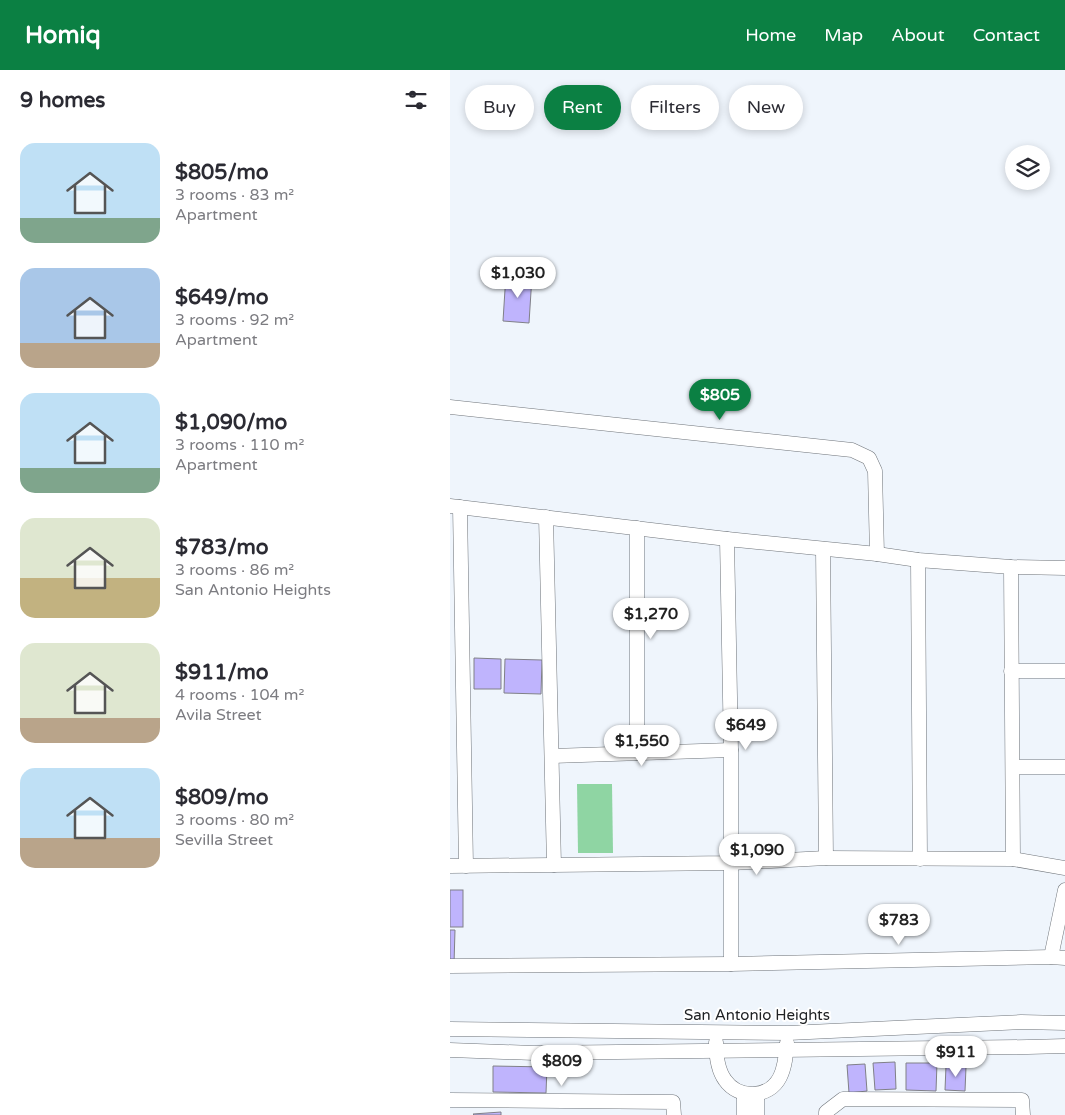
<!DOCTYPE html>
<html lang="en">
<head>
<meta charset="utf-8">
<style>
  body { margin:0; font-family:"Varela Round",sans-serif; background:#f7f7f7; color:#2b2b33; height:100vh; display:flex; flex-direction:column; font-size:19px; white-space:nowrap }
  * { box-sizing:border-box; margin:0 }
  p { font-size:16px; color:#7c7c81 }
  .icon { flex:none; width:28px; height:28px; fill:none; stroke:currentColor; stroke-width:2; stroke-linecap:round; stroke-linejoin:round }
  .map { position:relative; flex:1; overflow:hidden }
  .drawer { display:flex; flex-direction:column; background:#fff; width:450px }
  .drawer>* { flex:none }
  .top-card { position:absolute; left:15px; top:15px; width:475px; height:45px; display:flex; gap:10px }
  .tools { position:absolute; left:555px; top:75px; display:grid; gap:10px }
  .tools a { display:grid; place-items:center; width:45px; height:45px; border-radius:50%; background:#fff; box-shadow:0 2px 8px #0003; font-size:25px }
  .price { position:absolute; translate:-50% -42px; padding:0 11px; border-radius:18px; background:#fff; color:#222; font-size:16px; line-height:32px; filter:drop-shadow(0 1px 2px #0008) }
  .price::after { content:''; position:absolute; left:50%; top:30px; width:15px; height:11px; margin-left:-8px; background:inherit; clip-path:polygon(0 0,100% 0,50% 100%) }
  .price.selected { background:#0b8043; color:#fff }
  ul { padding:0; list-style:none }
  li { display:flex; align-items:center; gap:15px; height:125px; padding:0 20px }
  li span { display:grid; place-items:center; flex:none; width:140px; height:100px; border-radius:15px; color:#555 }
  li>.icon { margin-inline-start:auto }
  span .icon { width:60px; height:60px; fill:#fffc; stroke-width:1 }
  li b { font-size:21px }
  h2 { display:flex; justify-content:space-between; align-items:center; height:60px; padding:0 20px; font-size:21px }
  .tag { padding:0 18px; border-radius:22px; background:#fff; box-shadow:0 2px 8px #0003; font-size:18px; line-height:45px }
  .tag.selected { background:#0b8043; color:#fff }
  header { display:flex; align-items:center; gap:30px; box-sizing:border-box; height:70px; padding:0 25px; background:#0b8043; color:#fff }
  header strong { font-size:24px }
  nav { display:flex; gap:28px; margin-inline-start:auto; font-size:18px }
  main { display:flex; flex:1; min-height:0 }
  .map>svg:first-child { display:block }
  .green { fill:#8fd5a3 }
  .building { fill:#bfb4fd; stroke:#808087 }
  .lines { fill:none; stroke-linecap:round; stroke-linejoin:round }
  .street-casing { stroke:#6f747a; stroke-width:15 }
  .street { stroke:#fff; stroke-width:14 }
  .labels { text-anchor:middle; stroke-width:4; stroke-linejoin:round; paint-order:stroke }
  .street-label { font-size:15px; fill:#202224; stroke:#fff }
</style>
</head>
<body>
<header>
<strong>Homiq</strong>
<nav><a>Home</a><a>Map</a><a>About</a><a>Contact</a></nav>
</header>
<main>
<section class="drawer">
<h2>9 homes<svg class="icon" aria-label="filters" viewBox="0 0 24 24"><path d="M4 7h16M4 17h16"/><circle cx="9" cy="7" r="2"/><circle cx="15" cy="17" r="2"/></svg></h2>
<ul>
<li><span style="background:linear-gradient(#bfe0f5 75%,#7fa58c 0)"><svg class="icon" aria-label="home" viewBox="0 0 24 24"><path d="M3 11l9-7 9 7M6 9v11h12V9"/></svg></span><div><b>$805/mo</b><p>3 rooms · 83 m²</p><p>Apartment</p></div></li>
<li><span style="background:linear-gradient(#a9c7e8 75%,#b9a48a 0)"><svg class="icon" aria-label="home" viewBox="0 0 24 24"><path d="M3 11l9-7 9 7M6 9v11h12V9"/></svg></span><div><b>$649/mo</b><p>3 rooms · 92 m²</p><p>Apartment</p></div></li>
<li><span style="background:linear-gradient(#bfe0f5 75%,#7fa58c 0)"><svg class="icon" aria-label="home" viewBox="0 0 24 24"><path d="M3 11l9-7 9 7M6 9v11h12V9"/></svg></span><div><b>$1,090/mo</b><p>3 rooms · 110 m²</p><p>Apartment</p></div></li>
<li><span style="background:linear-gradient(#dfe7d0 60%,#c2b280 0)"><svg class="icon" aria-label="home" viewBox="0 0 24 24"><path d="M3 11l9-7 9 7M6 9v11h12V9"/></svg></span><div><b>$783/mo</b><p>3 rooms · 86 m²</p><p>San Antonio Heights</p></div></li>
<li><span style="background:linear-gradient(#dfe7d0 75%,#b9a48a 0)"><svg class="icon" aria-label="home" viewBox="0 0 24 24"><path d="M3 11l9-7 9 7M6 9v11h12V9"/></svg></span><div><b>$911/mo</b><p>4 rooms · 104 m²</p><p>Avila Street</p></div></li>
<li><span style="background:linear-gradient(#bfe0f5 70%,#b9a48a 0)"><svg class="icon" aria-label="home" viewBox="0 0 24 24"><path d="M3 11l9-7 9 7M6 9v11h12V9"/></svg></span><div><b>$809/mo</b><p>3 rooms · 80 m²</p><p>Sevilla Street</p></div></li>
</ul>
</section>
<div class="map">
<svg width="615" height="1045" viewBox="0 0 615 1045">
  <rect width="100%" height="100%" fill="#eff5fc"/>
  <!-- green -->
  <path class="green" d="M127 714H162L163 783H128Z"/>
  <!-- building -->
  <g class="building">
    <path d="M56 204 82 206 79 253 53 251Z"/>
    <path d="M24 588 51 589V619H24Z"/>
    <path d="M55 589 92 590 91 624 54 623Z"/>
    <rect x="0" y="820" width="13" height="37"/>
    <path d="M0 860H5L4 894H0Z"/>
    <path d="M445 992 446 1019 425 1020 423 993Z"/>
    <path d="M456 993H487L486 1021 456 1020Z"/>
    <path d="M415 994 417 1021 399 1023 397 995Z"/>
    <path d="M43 996 97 997 96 1023 43 1022Z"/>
    <path d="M496 996 516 997 515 1021 495 1020Z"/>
    <path d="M51 1042V1045H24L23 1044Z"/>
  </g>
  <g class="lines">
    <defs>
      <g id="street">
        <path d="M0 337 402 380 419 388 425 401 427 484"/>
        <path d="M0 436 277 469 427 484 468 490 561 497 615 498"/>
        <path d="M10 437 16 796"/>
        <path d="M96 447 104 795"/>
        <path d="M187 458V683"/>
        <path d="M277 469 281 680V894"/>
        <path d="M373 479 376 788"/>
        <path d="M468 490 470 789"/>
        <path d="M561 497 563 789"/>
        <path d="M561 601H615"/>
        <path d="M102 686 281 680"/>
        <path d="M563 697H615"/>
        <path d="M0 796 281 793 376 788 563 789 615 798"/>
        <path d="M601 887 615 820"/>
        <path d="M0 896 281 894 601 887 615 888"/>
        <path d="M0 959 338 963 571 952 615 953"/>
        <path d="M266 972C266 985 267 999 275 1010 288 1029 319 1029 330 1007 335 997 336 985 337 973"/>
        <path d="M0 980 84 983 578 977 615 976"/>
        <path d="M294 1024V1045"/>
        <path d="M0 1030 223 1032 224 1045"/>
        <path d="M307 1045V1025"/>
        <path d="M376 1045V1042L393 1029 572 1030 573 1045"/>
      </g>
    </defs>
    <!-- street casing -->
    <use href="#street" class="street-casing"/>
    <!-- street -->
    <use href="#street" class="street"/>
  </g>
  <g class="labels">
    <!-- street labels -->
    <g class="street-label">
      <text x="307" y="950">San Antonio Heights</text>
    </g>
  </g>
</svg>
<div class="tools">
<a><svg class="icon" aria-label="layers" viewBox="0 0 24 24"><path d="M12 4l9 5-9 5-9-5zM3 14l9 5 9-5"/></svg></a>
</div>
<b class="price" style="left:68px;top:229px">$1,030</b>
<b class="price selected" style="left:270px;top:351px">$805</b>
<b class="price" style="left:201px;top:570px">$1,270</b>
<b class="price" style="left:296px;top:681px">$649</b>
<b class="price" style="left:192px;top:697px">$1,550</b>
<b class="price" style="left:307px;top:806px">$1,090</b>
<b class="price" style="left:449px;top:876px">$783</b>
<b class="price" style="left:506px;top:1008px">$911</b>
<b class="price" style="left:112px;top:1017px">$809</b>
<div class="top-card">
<a class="tag">Buy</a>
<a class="tag selected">Rent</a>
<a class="tag">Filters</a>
<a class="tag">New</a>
</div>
</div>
</main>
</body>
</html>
